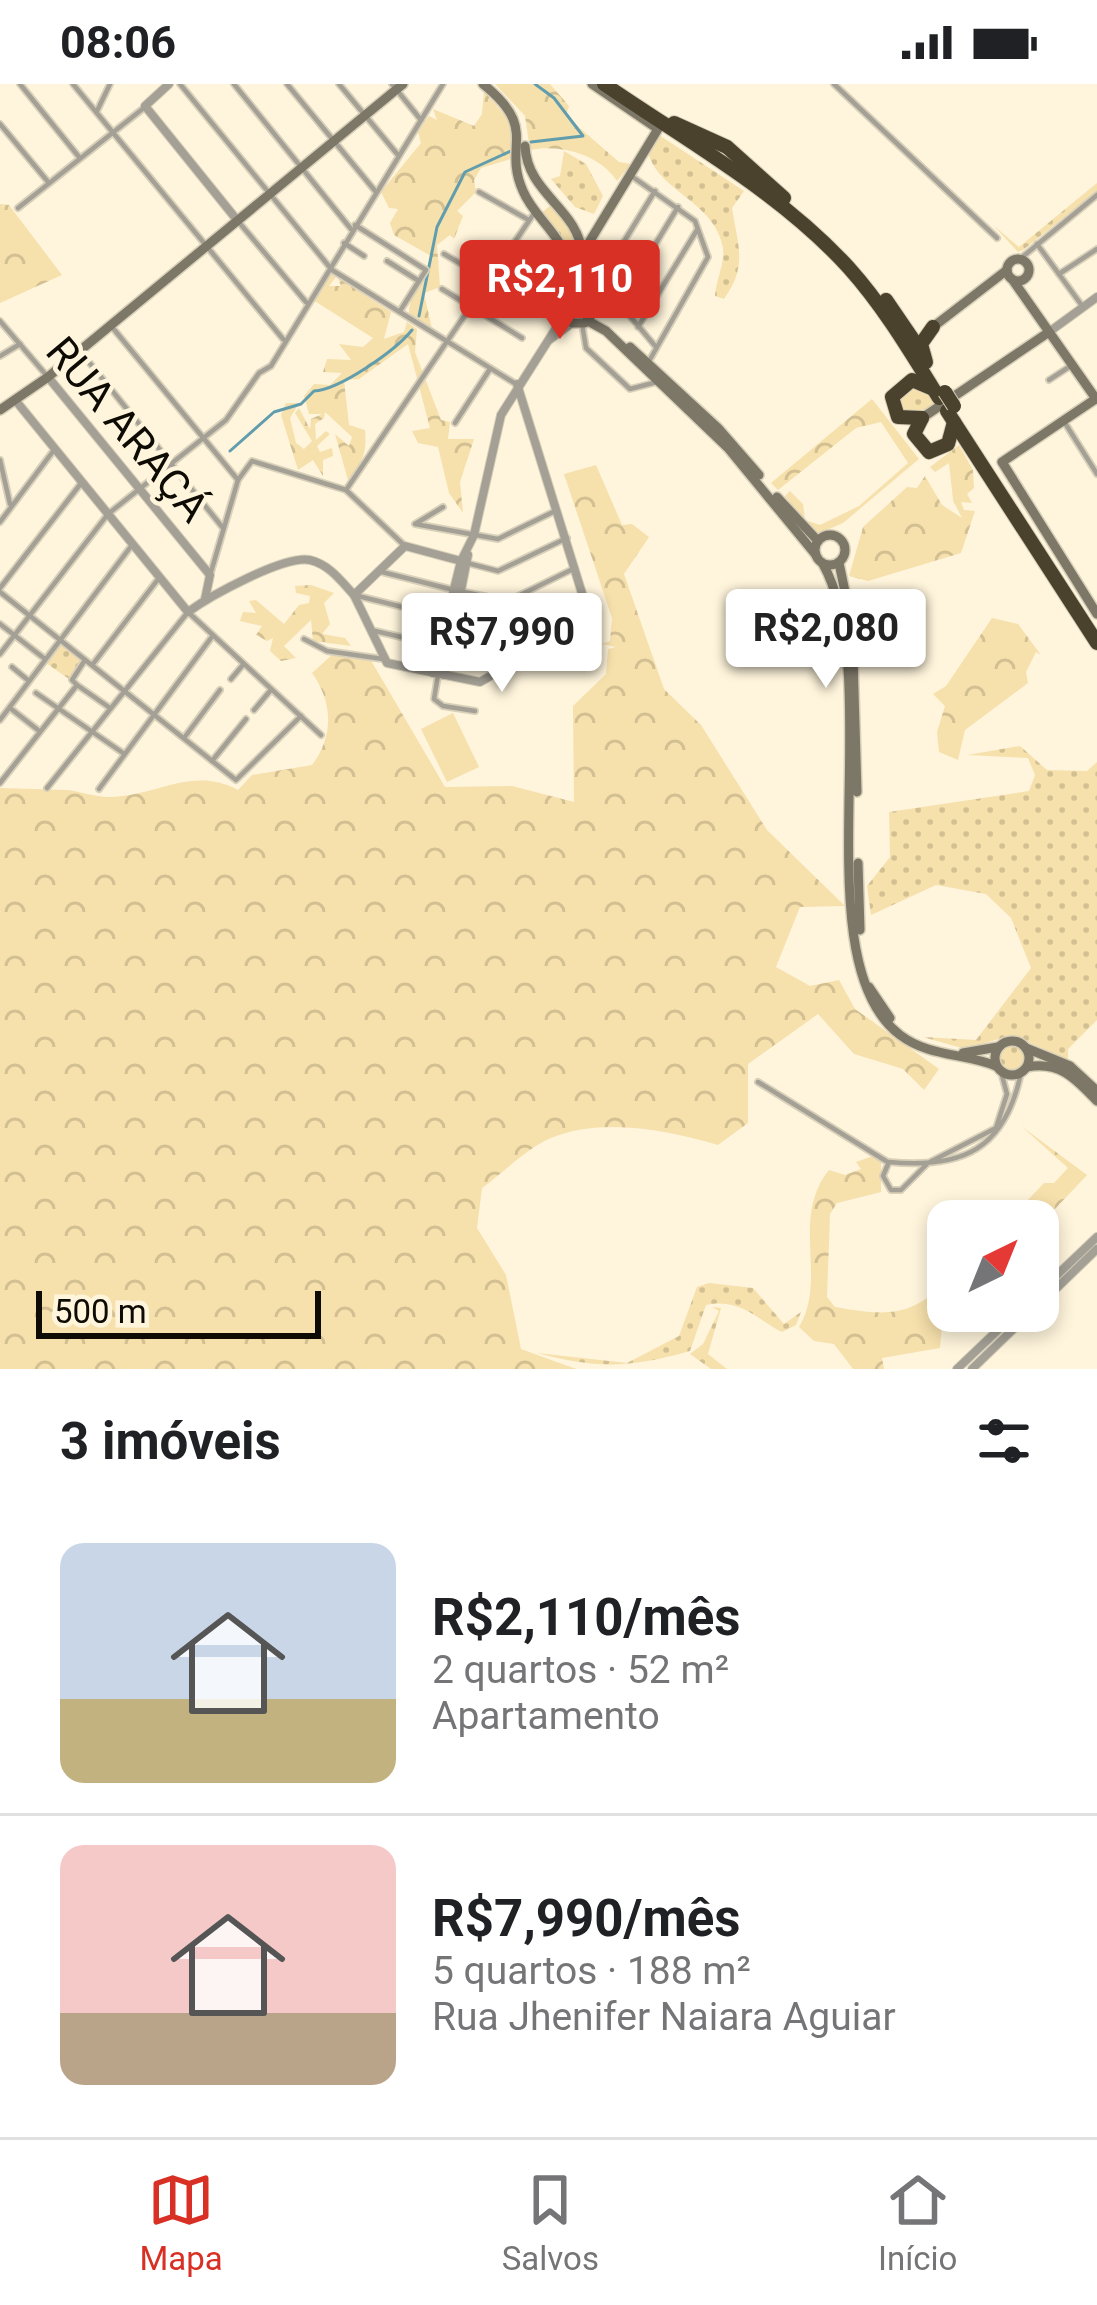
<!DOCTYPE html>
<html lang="pt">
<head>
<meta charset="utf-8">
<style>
  body { margin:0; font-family:Roboto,sans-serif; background:#f2f2f2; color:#202124; height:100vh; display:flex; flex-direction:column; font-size:45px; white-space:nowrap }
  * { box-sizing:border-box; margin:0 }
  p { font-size:39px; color:#757577 }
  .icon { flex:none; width:66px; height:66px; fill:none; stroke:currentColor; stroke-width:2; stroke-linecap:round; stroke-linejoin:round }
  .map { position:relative; height:1285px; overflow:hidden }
  .panel { display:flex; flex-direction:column; background:#fff; flex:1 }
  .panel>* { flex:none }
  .needle { width:78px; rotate:43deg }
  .controls { position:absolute; left:927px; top:1116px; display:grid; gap:24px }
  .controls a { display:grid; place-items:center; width:132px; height:132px; border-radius:24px; background:#fff; box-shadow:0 6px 18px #0003; font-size:60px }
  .scale { position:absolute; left:36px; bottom:30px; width:285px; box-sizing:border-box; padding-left:12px; border:6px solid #0e0b04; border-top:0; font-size:33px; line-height:42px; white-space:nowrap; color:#0e0b04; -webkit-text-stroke:9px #fff5dc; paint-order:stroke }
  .price { position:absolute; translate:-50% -102px; padding:0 27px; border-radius:12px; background:#fff; color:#222; font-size:39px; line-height:78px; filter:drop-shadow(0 3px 6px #0008) }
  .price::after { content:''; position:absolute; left:50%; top:72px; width:36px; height:27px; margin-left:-18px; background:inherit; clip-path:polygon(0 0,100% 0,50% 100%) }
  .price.current { background:#d93025; color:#fff }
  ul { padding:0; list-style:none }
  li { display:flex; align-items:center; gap:36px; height:300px; padding:0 60px }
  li+li { border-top:3px solid #e0e0e0 }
  li span { display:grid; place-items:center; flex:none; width:336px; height:240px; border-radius:24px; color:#555 }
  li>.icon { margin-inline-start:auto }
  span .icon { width:144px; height:144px; fill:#fffc; stroke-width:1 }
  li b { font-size:51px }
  h2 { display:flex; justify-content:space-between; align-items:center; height:144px; padding:0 60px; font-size:51px }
  .status { display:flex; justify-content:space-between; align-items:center; height:84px; padding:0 60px; background:#fff; direction:ltr }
  .status svg { height:33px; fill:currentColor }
  .menu { display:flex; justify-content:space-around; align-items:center; height:168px; border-top:3px solid #e0e0e0; background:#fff; font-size:33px; color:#757577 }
  .menu a { display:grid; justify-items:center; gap:6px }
  .menu .current { color:#d93025 }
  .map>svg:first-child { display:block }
  .grass { fill:url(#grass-dots) }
  .forest { fill:url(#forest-crowns) }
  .pitch { fill:#f6e0ac }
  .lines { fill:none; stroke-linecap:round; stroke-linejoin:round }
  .stream { stroke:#619dad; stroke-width:3 }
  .minor-casing { stroke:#d8d0b9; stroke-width:8 }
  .tertiary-casing { stroke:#d8d0b9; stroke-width:10 }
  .secondary-casing { stroke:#d8d0b9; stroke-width:12 }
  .motorway-casing { stroke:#d8d0b9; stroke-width:16 }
  .minor { stroke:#a4a096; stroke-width:4.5 }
  .tertiary { stroke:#a4a096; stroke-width:8 }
  .secondary { stroke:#7d7768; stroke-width:9 }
  .motorway { stroke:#4b422e; stroke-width:14 }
  .motorway-bridge-casing { stroke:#d8d0b9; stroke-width:16; stroke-linecap:butt }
  .motorway-bridge { stroke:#4b422e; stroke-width:14 }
  .labels { text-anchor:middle; stroke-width:9; stroke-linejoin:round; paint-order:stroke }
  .street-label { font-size:42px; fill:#0e0b04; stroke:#fff5dc }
</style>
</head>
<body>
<div class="status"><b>08:06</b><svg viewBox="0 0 49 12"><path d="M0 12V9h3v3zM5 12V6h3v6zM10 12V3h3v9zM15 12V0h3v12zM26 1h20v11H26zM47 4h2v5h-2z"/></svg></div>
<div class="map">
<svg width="1097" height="1285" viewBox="0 0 1097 1285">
  <defs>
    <pattern id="grass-dots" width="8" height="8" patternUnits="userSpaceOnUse" patternTransform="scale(3)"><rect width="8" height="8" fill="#f6e0ac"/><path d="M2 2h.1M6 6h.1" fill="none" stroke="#d2bf92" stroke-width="1.8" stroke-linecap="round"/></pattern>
    <pattern id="forest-crowns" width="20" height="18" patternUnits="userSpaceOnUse" patternTransform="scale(3)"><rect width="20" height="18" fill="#f6e0ac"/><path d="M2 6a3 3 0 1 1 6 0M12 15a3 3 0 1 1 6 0" fill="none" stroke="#d2bf92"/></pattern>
  </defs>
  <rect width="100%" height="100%" fill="#fff5dc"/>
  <!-- grass -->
  <g class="grass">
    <path d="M659 51 744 107 732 124C738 163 748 181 724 215L715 212C716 196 725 179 723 164 715 117 658 108 648 68Z"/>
    <path d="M564 67 586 80 603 112 594 130 575 123 551 95 560 92Z"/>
    <path d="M1097 99V107L1023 166 1018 168 993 141 1019 163Z"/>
    <path d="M551 121 567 135 581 164 572 192 577 209 565 219 571 183 540 130Z"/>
    <path d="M905 300 925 301 937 319 919 332H900L895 315Z"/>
    <path d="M59 559 83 576 69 595 46 579Z"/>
    <path d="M1020 662 1047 686 1087 687 1097 678V936L1068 965V976L1012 951 965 965 923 953 976 956 1031 884 1011 834 986 810 936 801 871 831 867 802 890 773 889 728 1029 707 1035 691 1028 674 967 671Z"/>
    <circle cx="1013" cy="975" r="14"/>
    <path d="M709 1199 753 1204 784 1240 801 1228 796 1241 782 1248C755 1234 740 1214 706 1221L690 1267C630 1284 597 1285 537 1269L627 1279 679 1252 697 1203Z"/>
    <path d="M712 1223 721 1224 708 1270 727 1285H711L690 1270 703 1260 719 1227Z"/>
  </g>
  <!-- forest -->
  <g class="forest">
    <path d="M495 0H550L569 22 566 32 619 78 631 80 617 97C599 70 560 60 530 66L525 32Z"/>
    <path d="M484 7 514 42V74L481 84 474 96 476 108 457 127 463 132 454 155 450 151 437 161 440 203 424 209 432 245 409 230C408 211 426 192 431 172L394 151 390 139 398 125 389 124 381 108 421 59 418 48 429 32 437 36 433 25 474 42 482 30Z"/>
    <path d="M0 120 9 121 62 191 0 219Z"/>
    <path d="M329 189 336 193 329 202H341L338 194 391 228 384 255 404 248 407 238 417 245 415 268 441 336 450 338 448 355H474L460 398 463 429 449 409 438 363 418 359 412 347 430 344 408 260 359 295 344 296 349 341 365 346C367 369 363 378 348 396L335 350 349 362 352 353 325 328 324 334 315 340 316 356 326 347 330 350 317 362 320 368 332 364 333 372 323 376V392L313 376 298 386 281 331 286 319H299L290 334 296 359 304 365 312 357 295 329 299 324 310 345 311 335 322 330H309L304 312 314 300 330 301 342 289 323 288 327 275 351 276 339 260 363 263 373 254 313 216Z"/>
    <path d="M872 315 919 375 843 439 815 451 785 412 790 407 803 420 805 436 820 441 859 422 908 379 881 338 856 344 778 406 771 399Z"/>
    <path d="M959 361 973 386 974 404 967 410 972 419 961 418 964 426 975 427 961 469 868 497 849 492 863 443 907 403 917 404 925 392 942 421 962 434 953 416 949 379 935 388 930 383Z"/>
    <path d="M596 381 622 441 632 440 649 453 624 490 664 605 701 641 767 746 845 822 800 823 776 883 810 902 839 896 855 925 939 985 924 1006 903 985 854 970 818 930 748 980V1039L718 1061C667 1046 602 1033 551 1054 527 1064 503 1089 482 1104L477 1144 506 1191 521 1265 576 1285H0V704C22 705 44 705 66 706 81 707 96 714 112 713 159 711 193 682 238 706L252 691 312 681C334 652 333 618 312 589L334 569 369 573 445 703 512 702 574 718 573 622 606 590 608 565 616 563 602 560 610 557 612 534 564 390Z"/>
    <path d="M311 501 334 509 324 519 330 540 322 550 345 554 351 562 313 557 311 536 284 562 296 574 281 577 270 567 273 554 267 557 256 551 262 542 240 537 243 528 256 529 249 517 256 516 284 540 299 521 309 519 310 512 296 509 295 502Z"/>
    <path d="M992 534 1018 540 1041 571 1036 568 1026 588 1028 599 965 646 958 676 939 668 937 648 945 622 933 610 946 602Z"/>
    <path d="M1021 1042 1087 1091 1038 1143V1137H1008L1044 1099H1054L1068 1084Z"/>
    <path d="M873 1072 881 1078V1108L837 1119 830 1130 827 1213 835 1223C885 1232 914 1234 948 1194V1227H960L942 1242 940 1264 882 1274 884 1285H853L834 1260 814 1257 799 1243C828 1196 790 1134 829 1086L845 1091 861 1085 856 1078Z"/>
  </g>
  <!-- pitch -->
  <path class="pitch" d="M453 629 479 683 447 698 421 645Z"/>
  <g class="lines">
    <!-- stream -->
    <g class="stream">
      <path d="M531 58 583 52 554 14 535 0"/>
      <path d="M419 232 437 143 465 88 511 67"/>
      <path d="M230 367 274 328 301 320 314 307C339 306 395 267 412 246"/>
    </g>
    <defs>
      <g id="minor">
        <path d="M20 0 79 73"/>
        <path d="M73 0 283 255"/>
        <path d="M180 0 332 186 516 300"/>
        <path d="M234 0 351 145"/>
        <path d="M287 0 376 108"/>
        <path d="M339 0 398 71"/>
        <path d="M392 0 421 36"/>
        <path d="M834 0 997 154"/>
        <path d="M97 27 110 0"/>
        <path d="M0 40 49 99"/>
        <path d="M630 91 695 137 708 173 648 279"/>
        <path d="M479 108 527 135"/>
        <path d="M18 124 145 23"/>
        <path d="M237 136 306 218"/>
        <path d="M355 141 426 186 400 227"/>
        <path d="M344 159 364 172"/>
        <path d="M1037 160 1083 223"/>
        <path d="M444 170 487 195"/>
        <path d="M1020 175 1097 111"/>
        <path d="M387 177 419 197"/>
        <path d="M586 180 656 263"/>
        <path d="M1059 190 1097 165"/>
        <path d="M601 195 655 107"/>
        <path d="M442 205 522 254"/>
        <path d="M619 220 678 123"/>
        <path d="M0 237 47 292"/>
        <path d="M582 240 586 264 630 305 657 298"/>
        <path d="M112 243 238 396"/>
        <path d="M638 243 697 146"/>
        <path d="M80 267 223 444"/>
        <path d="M0 272 20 260"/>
        <path d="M1049 296 1072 281"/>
        <path d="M455 339 490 285"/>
        <path d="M1065 339 1097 390"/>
        <path d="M0 376 10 420"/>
        <path d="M346 406 535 128"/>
        <path d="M443 423 415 440 498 455 553 428"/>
        <path d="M0 438 54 366"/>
        <path d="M467 479 498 487 567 454"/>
        <path d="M378 487 454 506"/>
        <path d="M211 488 238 396 252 377 346 406 405 462"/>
        <path d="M0 504 82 398"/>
        <path d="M0 508 236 696 301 632"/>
        <path d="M464 508 508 517 575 484"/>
        <path d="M354 511 447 534"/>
        <path d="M458 535 516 545 581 512"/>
        <path d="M0 540 45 575"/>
        <path d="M375 547 440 562"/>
        <path d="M304 555 327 567 383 575"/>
        <path d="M450 563 515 578"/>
        <path d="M0 570 108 430 226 336 259 289 271 282 443 0"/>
        <path d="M93 580 159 494"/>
        <path d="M12 583 29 597"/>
        <path d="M438 591 434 615 443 622 475 627"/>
        <path d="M231 595 242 582"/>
        <path d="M77 601 110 624"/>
        <path d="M36 609 123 669"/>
        <path d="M10 624 38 646"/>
        <path d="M254 626 270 607"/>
        <path d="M0 636 132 461"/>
        <path d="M184 654 220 606"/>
        <path d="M212 677 246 635"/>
        <path d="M0 699 77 601 72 596 85 576"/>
        <path d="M47 704 188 528 321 651"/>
        <path d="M99 705 211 554"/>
        <path d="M1001 988 1007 1010 996 1044 928 1079 901 1106H891L883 1092 889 1078C963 1085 1005 1065 1021 989"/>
        <path d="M758 998 886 1077"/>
      </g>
      <g id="tertiary">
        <path d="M169 0 145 22 237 136"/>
        <path d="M1049 248 1097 213"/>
        <path d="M549 256 572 239"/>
        <path d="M48 293 210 491 205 515"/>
        <path d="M16 317 188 528C210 512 284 471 310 476 330 481 341 497 354 511"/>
        <path d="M461 477 405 462 354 511 387 579 480 598 590 535 517 300"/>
        <path d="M433 589 461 477 474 451 501 331 565 230"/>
        <path d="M444 591 468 471"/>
        <path d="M1038 1209 1097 1153"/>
        <path d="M1038 1222 1097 1165"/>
        <path d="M957 1285 1018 1227"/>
        <path d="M972 1285 1032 1227"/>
      </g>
      <g id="secondary">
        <path d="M483 0C540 46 502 60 523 107 535 136 567 153 568 187 569 199 563 211 563 223"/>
        <path d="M525 62C527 110 579 125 582 170"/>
        <circle cx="1018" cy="186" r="11"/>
        <path d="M1012 195 1096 315"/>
        <path d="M586 215 568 218 565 230 572 239H585L592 230 577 203 588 160 658 45 592 0"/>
        <path d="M588 237 606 247 728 364 816 471"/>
        <path d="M933 243 1007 186"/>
        <path d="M630 263 718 344 759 391"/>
        <path d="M1097 314 1002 378 1097 530"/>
        <path d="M0 326 48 293 403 0"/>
        <path d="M922 334 1049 248"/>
        <path d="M777 413 818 457"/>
        <circle cx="830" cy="466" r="15"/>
        <path d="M839 479 848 522"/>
        <path d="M823 480C888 597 801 876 900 951 929 973 964 969 996 982"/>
        <path d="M852 539 857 708"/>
        <path d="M858 779 860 846"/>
        <path d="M869 903 890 934"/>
        <circle cx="1012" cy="974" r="17"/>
        <path d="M1026 964 1070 982 1097 1007"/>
        <path d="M963 969 998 963"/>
        <path d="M1027 983C1060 977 1075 994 1097 1017"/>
      </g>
      <g id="motorway">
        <path d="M604 0C687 57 781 109 849 184 884 223 911 269 939 314"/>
        <path d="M674 39 727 63 784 114"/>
        <path d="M886 216 914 257"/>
        <path d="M926 278 921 260 933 243"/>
        <path d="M947 327 1097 559"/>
        <path d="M922 334 898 333 892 313 912 296 931 304"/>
        <path d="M922 334 914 350 929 368 948 360 954 338"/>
      </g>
    </defs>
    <!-- minor casing -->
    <use href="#minor" class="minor-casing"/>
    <!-- tertiary casing -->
    <use href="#tertiary" class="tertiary-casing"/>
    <!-- secondary casing -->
    <use href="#secondary" class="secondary-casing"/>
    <!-- motorway casing -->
    <use href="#motorway" class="motorway-casing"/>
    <!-- minor -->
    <use href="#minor" class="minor"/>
    <!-- tertiary -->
    <use href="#tertiary" class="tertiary"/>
    <!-- secondary -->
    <use href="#secondary" class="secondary"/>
    <!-- motorway -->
    <use href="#motorway" class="motorway"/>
    <defs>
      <path id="motorway-bridge" d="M945 308 954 322"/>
    </defs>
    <!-- motorway-bridge casing -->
    <use href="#motorway-bridge" class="motorway-bridge-casing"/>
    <!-- motorway-bridge -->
    <use href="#motorway-bridge" class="motorway-bridge"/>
  </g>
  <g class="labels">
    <!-- street labels -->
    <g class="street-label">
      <text transform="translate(128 345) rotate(50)" y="15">RUA ARAÇÁ</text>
    </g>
  </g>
</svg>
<div class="controls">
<a><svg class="needle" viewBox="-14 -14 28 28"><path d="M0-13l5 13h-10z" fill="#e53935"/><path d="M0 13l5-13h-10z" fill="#757577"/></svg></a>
</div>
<div class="scale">500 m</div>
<b class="price current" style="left:560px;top:258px">R$2,110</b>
<b class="price" style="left:826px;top:607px">R$2,080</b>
<b class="price" style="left:502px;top:611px">R$7,990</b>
</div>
<section class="panel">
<h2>3 imóveis<svg class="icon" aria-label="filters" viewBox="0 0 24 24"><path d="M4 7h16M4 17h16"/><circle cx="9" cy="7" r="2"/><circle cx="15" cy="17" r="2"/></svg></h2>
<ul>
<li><span style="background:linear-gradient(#c9d6e8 65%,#c2b280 0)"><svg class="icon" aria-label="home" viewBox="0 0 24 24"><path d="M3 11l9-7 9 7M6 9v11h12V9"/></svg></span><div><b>R$2,110/mês</b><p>2 quartos · 52 m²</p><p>Apartamento</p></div></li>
<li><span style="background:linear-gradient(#f6c9c9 70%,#b9a48a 0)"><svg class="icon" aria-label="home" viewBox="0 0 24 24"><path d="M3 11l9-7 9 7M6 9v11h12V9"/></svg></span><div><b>R$7,990/mês</b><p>5 quartos · 188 m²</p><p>Rua Jhenifer Naiara Aguiar</p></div></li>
</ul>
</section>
<nav class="menu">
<a class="current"><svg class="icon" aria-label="map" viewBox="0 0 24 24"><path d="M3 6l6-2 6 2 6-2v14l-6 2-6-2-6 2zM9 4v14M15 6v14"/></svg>Mapa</a>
<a><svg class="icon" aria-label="saved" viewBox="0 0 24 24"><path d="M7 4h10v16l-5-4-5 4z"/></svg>Salvos</a>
<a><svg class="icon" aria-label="home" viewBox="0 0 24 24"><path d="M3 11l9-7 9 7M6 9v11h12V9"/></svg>Início</a>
</nav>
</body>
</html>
